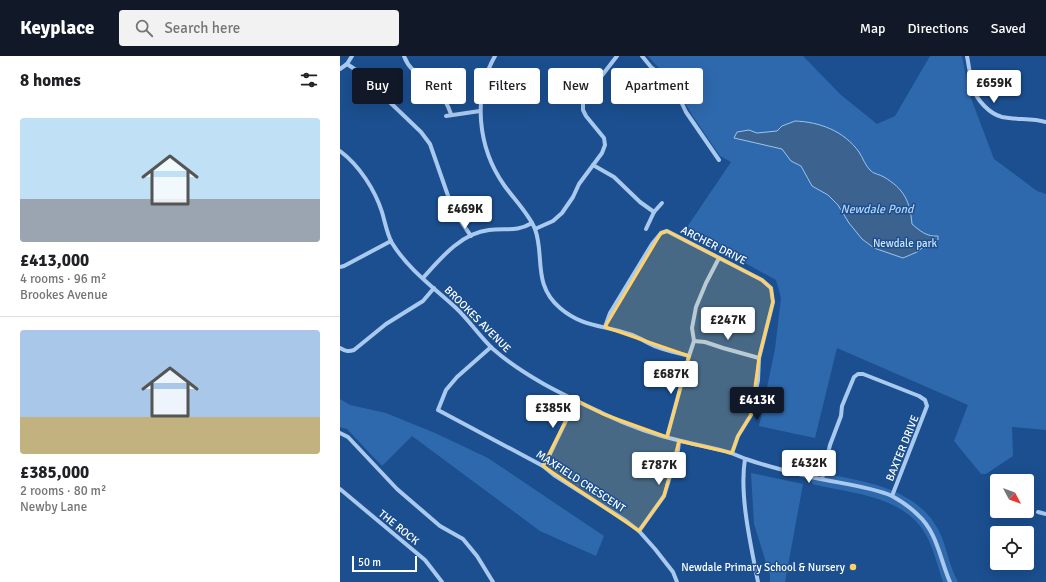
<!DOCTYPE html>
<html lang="en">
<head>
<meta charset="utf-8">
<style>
  body { margin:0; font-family:Signika,sans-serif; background:#f2f2f2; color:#202124; height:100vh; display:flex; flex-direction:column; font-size:15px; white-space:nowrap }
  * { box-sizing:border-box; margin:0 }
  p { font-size:13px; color:#757577 }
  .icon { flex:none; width:22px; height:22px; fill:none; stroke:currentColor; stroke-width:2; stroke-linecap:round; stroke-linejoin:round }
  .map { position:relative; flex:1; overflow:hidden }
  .sheet { display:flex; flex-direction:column; background:#fff; width:340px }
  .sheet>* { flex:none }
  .guide { position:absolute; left:12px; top:12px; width:380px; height:36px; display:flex; gap:8px }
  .needle { width:26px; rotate:131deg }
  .controls { position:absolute; left:650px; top:418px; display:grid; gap:8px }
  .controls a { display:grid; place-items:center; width:44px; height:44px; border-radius:4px; background:#fff; box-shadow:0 4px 16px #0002; font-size:20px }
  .scale { position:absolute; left:12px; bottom:10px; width:65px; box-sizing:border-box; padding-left:4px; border:2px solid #fff; border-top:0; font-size:11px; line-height:14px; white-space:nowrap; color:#fff; -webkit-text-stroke:3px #1b4f8f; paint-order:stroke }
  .price { position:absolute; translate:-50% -34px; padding:0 9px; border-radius:4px; background:#fff; color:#222; font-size:13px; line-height:26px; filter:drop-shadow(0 1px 2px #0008) }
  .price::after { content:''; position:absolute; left:50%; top:24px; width:12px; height:9px; margin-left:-6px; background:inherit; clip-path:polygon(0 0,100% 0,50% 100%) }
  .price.on { background:#111827; color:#fff }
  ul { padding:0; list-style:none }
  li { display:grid; align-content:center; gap:8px; height:212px; padding:0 20px }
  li+li { border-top:1px solid #e0e0e0 }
  li span { display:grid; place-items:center; height:124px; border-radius:4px; color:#555 }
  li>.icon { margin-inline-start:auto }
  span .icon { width:72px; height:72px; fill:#fffc; stroke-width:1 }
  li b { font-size:17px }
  h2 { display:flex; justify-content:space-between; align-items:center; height:48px; padding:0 20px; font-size:17px }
  .tag { padding:0 14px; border-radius:4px; background:#fff; box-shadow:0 4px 16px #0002; font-size:14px; line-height:36px }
  .tag.on { background:#111827; color:#fff }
  header { display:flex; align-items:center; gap:24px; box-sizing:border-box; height:56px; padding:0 20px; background:#111827; color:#fff }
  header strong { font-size:19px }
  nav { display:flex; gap:22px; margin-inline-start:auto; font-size:14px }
  .search { width:280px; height:36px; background:#f2f2f2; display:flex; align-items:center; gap:10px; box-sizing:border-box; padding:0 14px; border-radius:4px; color:#757577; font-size:15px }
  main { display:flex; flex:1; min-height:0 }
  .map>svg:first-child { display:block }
  .green { fill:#2e69ad }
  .water { fill:#3c6290; stroke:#9cc4f0 }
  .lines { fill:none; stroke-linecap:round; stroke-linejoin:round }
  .street { stroke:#a9c9ee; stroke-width:4 }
  .marked { fill:#ffd166; fill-opacity:0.2; stroke:#ffd166; stroke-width:3; stroke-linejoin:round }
  .poi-dot { fill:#ffd166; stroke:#1b4f8f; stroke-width:1.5 }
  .labels { text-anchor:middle; stroke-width:3; stroke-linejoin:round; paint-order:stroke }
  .park-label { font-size:11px; fill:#cfe3fa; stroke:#1b4f8f }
  .street-label { font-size:11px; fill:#fff; stroke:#1b4f8f }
  .poi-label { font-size:11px; fill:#fff; stroke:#1b4f8f; text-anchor:end }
  .water-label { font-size:12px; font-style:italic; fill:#b5d3f5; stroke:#1b4f8f }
</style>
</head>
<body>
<header>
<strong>Keyplace</strong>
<div class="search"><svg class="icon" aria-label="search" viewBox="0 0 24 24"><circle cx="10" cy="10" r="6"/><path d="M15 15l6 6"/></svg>Search here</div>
<nav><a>Map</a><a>Directions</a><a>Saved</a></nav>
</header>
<main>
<section class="sheet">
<h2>8 homes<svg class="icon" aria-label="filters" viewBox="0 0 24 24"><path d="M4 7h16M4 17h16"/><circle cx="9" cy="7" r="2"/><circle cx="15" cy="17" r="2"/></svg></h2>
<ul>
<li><span style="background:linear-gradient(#bfe0f5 65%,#9aa5b1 0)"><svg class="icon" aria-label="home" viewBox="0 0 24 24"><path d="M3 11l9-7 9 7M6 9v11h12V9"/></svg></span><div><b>£413,000</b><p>4 rooms · 96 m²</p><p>Brookes Avenue</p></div></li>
<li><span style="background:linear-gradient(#a9c7e8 70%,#c2b280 0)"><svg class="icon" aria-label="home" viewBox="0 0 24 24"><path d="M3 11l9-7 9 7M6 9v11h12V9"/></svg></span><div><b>£385,000</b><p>2 rooms · 80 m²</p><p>Newby Lane</p></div></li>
</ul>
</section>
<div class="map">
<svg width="706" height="526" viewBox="0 0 706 526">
  <rect width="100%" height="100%" fill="#1b4f8f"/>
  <!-- green -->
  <g class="green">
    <path d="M308 0H463L501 39 537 68 555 60 590 0H622L629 37 654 103 697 135 706 138V374L672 371 673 400 646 418H641L614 385 628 349 497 292 475 382 419 370 435 293 441 242 436 224 345 174 391 106 380 100 352 59 332 24 315 8Z"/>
    <path d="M0 343 10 349 46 357 95 377 148 402 264 480 256 500 200 475 72 380 42 410 7 373 0 371Z"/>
    <path d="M411 417 463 428 445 526H430V519L414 468Z"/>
    <path d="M483 417C526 426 577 432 599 475 607 491 609 510 618 526H603C597 509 593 489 583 474 559 439 509 437 472 428L471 421 482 423Z"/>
  </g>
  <!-- water -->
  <path class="water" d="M455 65C480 66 504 75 519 96 523 102 525 109 530 114 533 118 539 118 544 121 564 133 570 145 572 168 580 175 587 181 598 180V184L590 186 577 196 563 202 534 192 522 183 509 167 498 149 488 139 472 130 461 110 451 105 442 93 394 82 397 76 409 74 417 77 437 75 442 70Z"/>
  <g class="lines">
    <!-- street -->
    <g class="street">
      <path d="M64 0C70 17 87 24 99 36 105 42 108 50 111 58"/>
      <path d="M155 0C132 40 138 92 164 129 173 142 189 158 195 173 205 200 192 228 220 252 242 271 263 269 289 278 299 281 307 287 317 291 327 295 338 297 349 300"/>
      <path d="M302 0 311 11 330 26 338 39 346 56 379 104"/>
      <path d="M627 0C629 10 630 21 633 31 636 44 650 58 662 61 677 64 692 62 706 66"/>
      <path d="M7 8 28 22 36 33 81 76 90 88 113 154 131 180"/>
      <path d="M0 13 7 8 12 0"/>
      <path d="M106 60 140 55"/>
      <path d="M0 95C19 109 35 134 42 156 45 166 47 178 52 187 68 213 93 231 116 252 129 264 139 280 153 293 185 321 224 339 262 357 287 369 314 379 341 385 357 389 375 392 391 397 396 399 401 401 406 403 426 410 450 416 471 421 496 427 530 430 552 440 561 445 571 452 578 459 597 476 600 503 610 526"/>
      <path d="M253 109 274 121 300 146 314 156"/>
      <path d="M195 173 213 165 222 157 233 141 239 128 262 97 265 89 264 82 246 60 243 54V46L245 37 260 22 277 0"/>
      <path d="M306 173 314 156 322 147"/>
      <path d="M0 211 4 210 51 185"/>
      <path d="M83 222C100 203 121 177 149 174 166 172 177 176 192 167"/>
      <path d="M265 271 270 257 312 188 321 177 327 175 422 224 431 232 433 246 419 302 418 324 411 359 398 380 392 397"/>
      <path d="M354 285 365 286 383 292 419 302"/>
      <path d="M151 291 117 321 106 334 98 354 203 410 214 419 286 465 299 475 315 493 333 516 337 526"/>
      <path d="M0 292C5 295 8 296 14 294L46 268 83 245 94 232"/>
      <path d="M0 377 8 381 57 433 100 470 123 483 137 500 153 526"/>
      <path d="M327 381 349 300 354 285 352 272 356 251 366 227 379 202"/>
      <path d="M405 403C399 439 411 490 418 526"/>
      <path d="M203 410 210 398 236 344"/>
      <path d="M482 423 490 389 501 360 502 350 514 321 518 318H523L579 340 585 344 587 350 552 440"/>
      <path d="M0 433 85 504 102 526"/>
      <path d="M698 456 706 458"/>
      <path d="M299 475 324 440 338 394 339 385"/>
    </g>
  </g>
  <!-- marked area -->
  <path class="marked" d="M327 175 422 224 431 232 433 246 419 302 411 359 398 380 392 397 339 385 324 440 299 475 203 410 236 344 263 358 327 381 349 300 265 271 321 177Z"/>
  <!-- markers -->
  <circle class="poi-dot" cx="513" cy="511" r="4"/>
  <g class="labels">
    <!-- park labels -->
    <g class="park-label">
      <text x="565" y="191">Newdale park</text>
    </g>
    <!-- street labels -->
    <g class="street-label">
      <text transform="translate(374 189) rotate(27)" y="4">ARCHER DRIVE</text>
      <text transform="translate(138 263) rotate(45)" y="4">BROOKES AVENUE</text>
      <text transform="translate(562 392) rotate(-68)" y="4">BAXTER DRIVE</text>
      <text transform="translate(241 425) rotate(33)" y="4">MAXFIELD CRESCENT</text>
      <text transform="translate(59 471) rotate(39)" y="4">THE ROCK</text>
    </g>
    <!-- poi labels -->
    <g class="poi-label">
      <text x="505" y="515">Newdale Primary School &amp; Nursery</text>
    </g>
    <!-- water labels -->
    <g class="water-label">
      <text x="537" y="157">Newdale Pond</text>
    </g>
  </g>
</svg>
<div class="controls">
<a><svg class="needle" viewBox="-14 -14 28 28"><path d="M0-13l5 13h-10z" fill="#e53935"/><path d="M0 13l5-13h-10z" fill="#757577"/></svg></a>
<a><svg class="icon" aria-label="locate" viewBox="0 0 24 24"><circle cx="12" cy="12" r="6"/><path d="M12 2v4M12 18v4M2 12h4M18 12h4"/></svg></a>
</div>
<div class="scale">50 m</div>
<b class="price" style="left:654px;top:48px">£659K</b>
<b class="price" style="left:125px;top:174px">£469K</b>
<b class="price" style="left:388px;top:285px">£247K</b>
<b class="price" style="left:331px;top:339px">£687K</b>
<b class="price on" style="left:417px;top:365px">£413K</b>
<b class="price" style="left:213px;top:373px">£385K</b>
<b class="price" style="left:469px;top:428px">£432K</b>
<b class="price" style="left:319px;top:430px">£787K</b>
<div class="guide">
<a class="tag on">Buy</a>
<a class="tag">Rent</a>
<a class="tag">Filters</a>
<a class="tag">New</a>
<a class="tag">Apartment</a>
</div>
</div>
</main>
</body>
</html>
